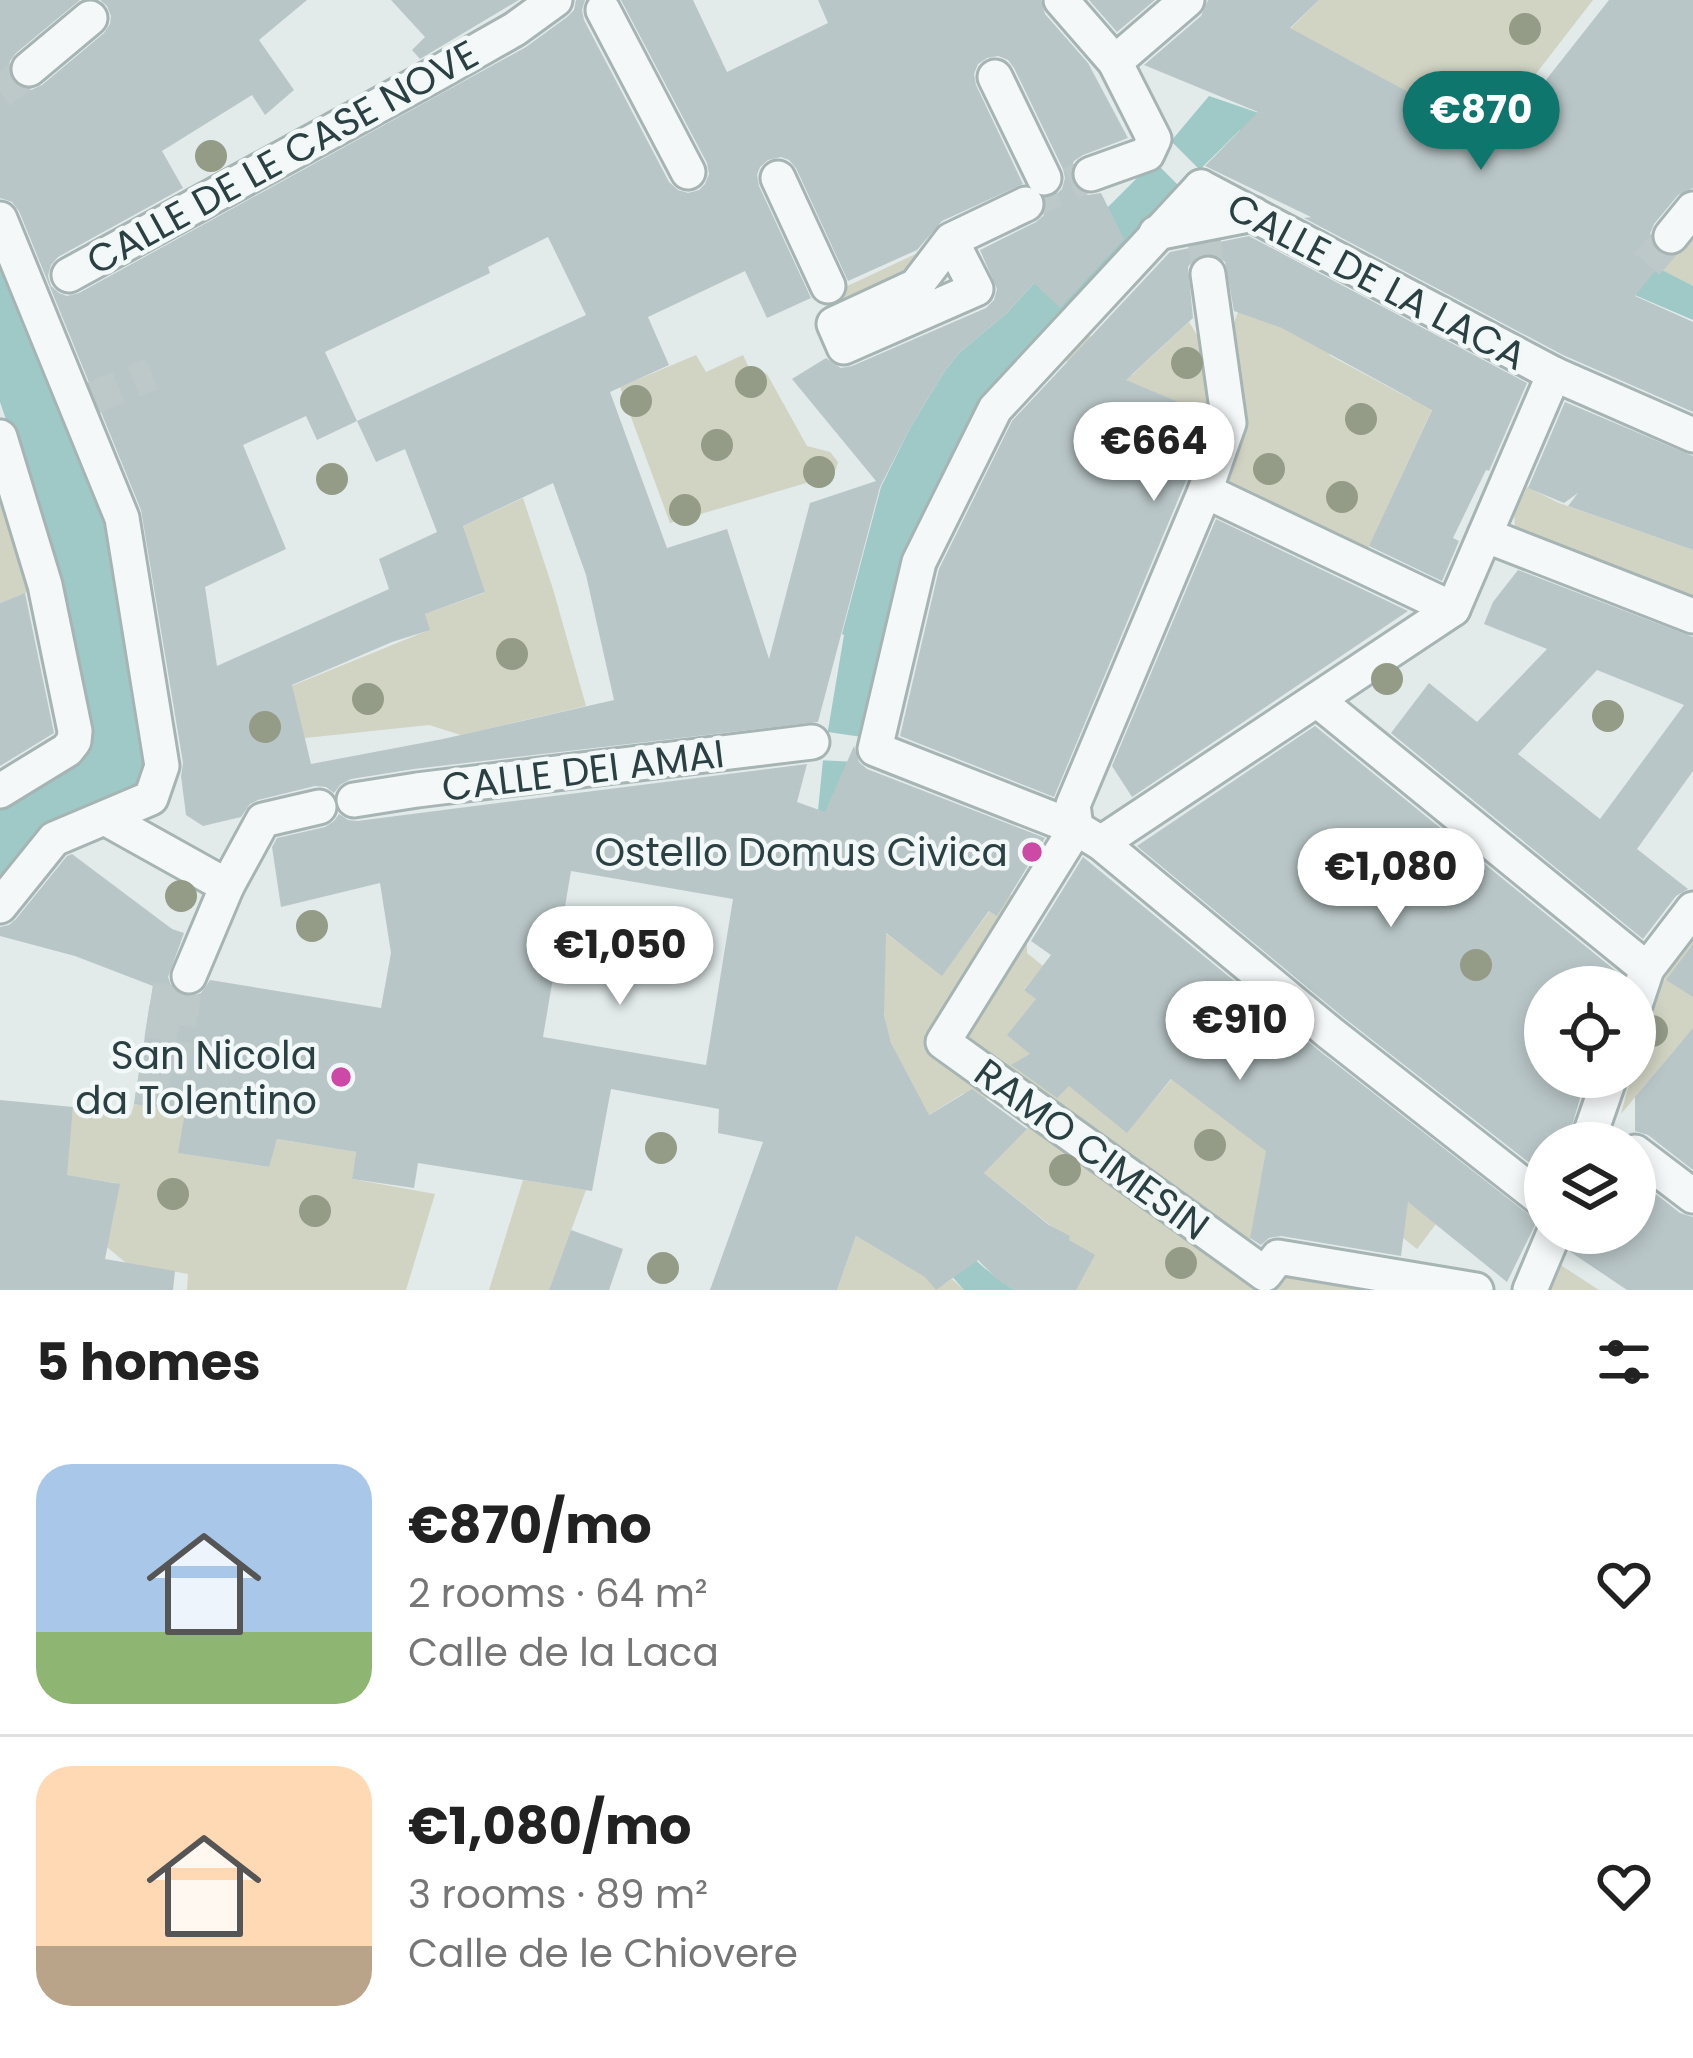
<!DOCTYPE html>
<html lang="en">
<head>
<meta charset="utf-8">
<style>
  body { margin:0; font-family:Poppins,sans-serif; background:#f2f2f2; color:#222; height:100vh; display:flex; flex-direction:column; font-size:45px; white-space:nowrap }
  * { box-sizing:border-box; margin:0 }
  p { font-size:39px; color:#767676 }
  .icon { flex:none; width:66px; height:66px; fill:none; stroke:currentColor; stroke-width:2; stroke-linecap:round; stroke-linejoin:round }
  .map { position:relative; height:1290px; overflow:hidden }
  .details { display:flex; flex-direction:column; background:#fff; flex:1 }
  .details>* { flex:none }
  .fabs { position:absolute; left:1524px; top:966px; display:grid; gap:24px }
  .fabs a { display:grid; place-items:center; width:132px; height:132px; border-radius:50%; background:#fff; box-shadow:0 6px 18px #0003; font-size:60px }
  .price { position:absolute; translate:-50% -102px; padding:0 27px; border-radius:42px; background:#fff; color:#222; font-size:39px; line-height:78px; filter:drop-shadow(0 3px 6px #0008) }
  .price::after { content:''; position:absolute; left:50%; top:72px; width:36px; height:27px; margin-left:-18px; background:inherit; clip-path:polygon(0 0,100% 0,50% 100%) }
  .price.selected { background:#0f766e; color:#fff }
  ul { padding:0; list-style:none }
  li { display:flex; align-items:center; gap:36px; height:300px; padding:0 36px }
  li+li { border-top:3px solid #e0e0e0 }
  li span { display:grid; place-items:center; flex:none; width:336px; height:240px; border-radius:36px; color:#555 }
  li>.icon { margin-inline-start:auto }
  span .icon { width:144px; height:144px; fill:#fffc; stroke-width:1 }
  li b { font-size:51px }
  h2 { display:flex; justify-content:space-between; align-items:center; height:144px; padding:0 36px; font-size:51px }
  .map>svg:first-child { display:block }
  .green { fill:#d1d4c3 }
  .water { fill:#9ec9c7 }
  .pier { fill:#e2eaea }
  .building { fill:#b9c6c7; fill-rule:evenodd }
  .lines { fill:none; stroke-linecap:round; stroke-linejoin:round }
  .pedestrian-tunnel { stroke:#bdc8c8; stroke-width:33; stroke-dasharray:33 16; stroke-linecap:butt }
  .pedestrian-casing { stroke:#a7b4b4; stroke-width:39 }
  .pedestrian { stroke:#f5f8f8; stroke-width:33 }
  .tree { fill:#949c88 }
  .poi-dot { fill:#cc4aa6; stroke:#f2f7f7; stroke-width:4.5 }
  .labels { text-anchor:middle; stroke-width:9; stroke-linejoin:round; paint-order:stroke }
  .street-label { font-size:39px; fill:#2a4042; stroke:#f2f7f7 }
  .poi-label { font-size:39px; fill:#2a4042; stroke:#f2f7f7; text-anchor:end }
</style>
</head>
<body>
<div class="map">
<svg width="1693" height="1290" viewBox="0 0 1693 1290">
  <rect width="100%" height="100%" fill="#e2eaea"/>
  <!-- green -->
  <g class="green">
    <path d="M1319 0H1593L1487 137 1349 60 1282 37Z"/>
    <path d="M1693 224V286L1657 269Z"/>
    <path d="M937 244 913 283 834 319 824 297Z"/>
    <path d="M1359 296 1329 355 1411 399 1443 385 1368 549 1227 483 1247 425 1229 336 1238 312Z"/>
    <path d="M1189 322 1200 340 1216 418 1149 390 1116 400 1059 355 1081 328 1132 375Z"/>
    <path d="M696 355 706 372 743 355 748 366 767 374 807 446 830 452 838 462 836 469 830 476 670 523 620 387Z"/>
    <path d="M0 465 33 590 0 603Z"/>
    <path d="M1527 487 1559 503 1693 550V601L1526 537 1515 528 1514 515Z"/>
    <path d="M523 498 553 589 586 706 461 735 429 725 305 738 247 754 235 709 429 630 425 614 484 593 463 526Z"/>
    <path d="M1007 888 1016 905 940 1029 925 1033 932 1044 995 1089 976 1111 964 1093 922 1119C909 1086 891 1053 885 1019 879 991 886 960 884 932L942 975Z"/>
    <path d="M1693 934V1049L1682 1041 1621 1114 1631 1077H1635C1635 1020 1663 980 1693 934Z"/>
    <path d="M1027 940V953L1043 966 1024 989 1036 999 1127 1132 1177 1073 1242 1071 1436 1224 1417 1249 1309 1163 1261 1179 1249 1245 952 1039Z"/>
    <path d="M134 1104 185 1112 179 1153 268 1167 277 1139 356 1152 352 1179 435 1194 406 1290H187L188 1274 126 1263 107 1247 114 1214 116 1183 65 1175 73 1107 131 1115Z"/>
    <path d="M1035 1120 1267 1281 1283 1260 1433 1290H1076L1069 1240 984 1173Z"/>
    <path d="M523 1180 586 1190 549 1290H489Z"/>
    <path d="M856 1236 898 1261 903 1250 936 1289 952 1279 964 1290H837Z"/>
    <path d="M1559 1264 1599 1290H1547Z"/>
  </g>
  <!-- water -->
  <g class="water">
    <path d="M1209 96 1547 211 1693 286V320L1413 200 1240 130 1161 208 1164 214 1151 227 1146 223 1095 273 978 413 902 559 889 620 894 623 889 649 883 648 863 736 852 761 843 813 847 816C830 905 794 1006 840 1093 856 1122 879 1148 899 1174 928 1212 975 1267 1015 1290H964L889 1205 809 1106 811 1097 785 1033 812 871 823 760 844 635 842 634 881 487 909 430 944 372 959 353 1007 313 1054 261 1156 159Z"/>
    <path d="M0 255 114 542 109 545 146 766 136 791 0 882V802L78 755 40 519 0 402Z"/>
  </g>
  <!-- pier -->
  <g class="pier">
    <path d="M1167 137 1205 175 1186 193 1150 157Z"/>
    <path d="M821 731 869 738 858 762 816 760Z"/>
  </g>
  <!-- building -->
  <g class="building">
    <path d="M0 0H80L16 53 10 61 8 71 12 81 21 88 31 90 42 85 104 33 110 24 111 16 107 6 100 0H307L259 40 294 90 265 115 252 95 162 151 183 188 58 257 51 265 48 276 51 286 59 293 67 296 79 293 526 47 567 17 574 10 576 0H585L582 10 584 20 669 182 678 190 688 193 699 190 705 184 709 174 707 163 621 0H693L727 72 828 23 818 0H1041L1045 14 1088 63 1128 138 1083 155 1074 161 1070 171 1072 182 1078 191 1088 195 1101 193 1124 239 1060 308 1034 283 1007 313 959 353 944 372 909 430 880 487 818 722 414 769 351 779 340 785 334 793 326 787 315 786 258 800 250 804 241 817 203 826 186 815 181 776 183 763 141 510 19 211 12 202 0 198ZM998 56 1008 60 1014 68 1063 169 1065 178 1062 189 1054 196 1046 198 1044 215 1036 222 980 250 997 289 994 300 986 308 852 366 841 368 826 358 792 379 876 481 810 503 769 659 727 529 667 548 610 392 669 365 648 317 745 271 767 318 811 298 759 186 757 175 760 167 768 160 781 157 789 160 796 168 848 281 917 250 942 221 1023 184 976 85 974 74 978 64 987 58ZM548 237 586 315 357 421 325 352 490 273 488 267ZM306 416 317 440 357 421 376 462 405 449 437 532 379 559 389 589 217 666 205 587 286 549 243 445ZM553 483 586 575 614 700 443 739 311 764 292 685 392 642 430 630 425 614 485 592 463 526Z"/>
    <path d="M391 0H519L420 59 412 50 425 37Z"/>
    <path d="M1089 0H1155L1117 32Z"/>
    <path d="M1208 0H1319L1290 28 1434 106 1430 112 1497 142 1609 0H1693V188L1678 195 1654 224 1650 234 1652 244 1659 253 1667 256 1635 296 1693 322V412L1563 355 1304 218 1311 217 1205 166 1258 112 1144 65 1201 16Z"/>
    <path d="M1249 236 1527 383 1489 471 1486 470 1453 538 1459 541 1442 581 1369 546 1432 410 1282 328 1234 311 1225 262 1217 255 1204 254 1194 258 1188 267 1193 318 1126 380 1207 414 1208 421 1185 483 1054 797 900 736 939 569 1012 421 1170 252Z"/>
    <path d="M1565 402 1693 456V550L1568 506 1578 493 1564 503 1528 488Z"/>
    <path d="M1216 519 1408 611 1132 797 1112 766Z"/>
    <path d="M1518 570 1693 637V771L1637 849 1688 889 1676 896 1643 939 1391 733 1429 683 1477 722 1547 649 1484 624 1493 602ZM1597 670 1684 705 1600 819 1518 754Z"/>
    <path d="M25 593 54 733 0 766V603Z"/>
    <path d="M1315 726 1622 976 1619 987H1545V1077H1554L1580 1098 1567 1143H1545V1175L1343 1017 1137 846Z"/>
    <path d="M854 746 859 762 867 769 1045 838 997 916 989 911 942 976 886 933 884 1015 891 1043 929 1115 972 1089 1027 1129 984 1173 1049 1225 1070 1236 1069 1240 1095 1255 1076 1290H1015L998 1280 978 1260 936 1290 925 1277 856 1236 837 1290H710L763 1142 718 1133 719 1109 611 1089 592 1191 418 1163 414 1188 352 1179 356 1152 277 1139 269 1167 178 1153 185 1112 134 1104 153 986 75 956 0 936V927L9 925 16 919 67 856 72 854 172 929 184 933 168 977 172 988 180 995 190 997 201 993 210 980 381 1008 391 953 380 883 281 907 272 847 277 838 325 827 334 821 339 814 348 820 357 821 807 764 797 802 825 812ZM571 871 733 899 706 1065 543 1037Z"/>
    <path d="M1083 857 1317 1049 1537 1221 1507 1282 1408 1202 1401 1256 1281 1236 1269 1238 1261 1245 1250 1238 1266 1151 1171 1079 1127 1133 1069 1086 1057 1098 1011 1065 1030 1054 1007 1035 1036 999 1024 990 1051 955 1031 941Z"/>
    <path d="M1693 944V997L1666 980Z"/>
    <path d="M1693 1028V1170L1648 1135 1635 1131V1097Z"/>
    <path d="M0 1100 73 1107 67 1175 120 1184 105 1259 175 1271 173 1290H0Z"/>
    <path d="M1635 1178 1680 1213 1693 1217V1290H1627L1569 1251 1575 1233H1635Z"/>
    <path d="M571 1230 623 1249 609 1290H549Z"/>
  </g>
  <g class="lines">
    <!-- pedestrian-tunnel -->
    <g class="pedestrian-tunnel">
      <path d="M0 93 29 69"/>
      <path d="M1026 204 1091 174"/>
      <path d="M1204 238 1208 274"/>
      <path d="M1647 264 1671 236"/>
      <path d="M88 400 152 374"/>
      <path d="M151 998 183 1003"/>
      <path d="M147 1021 179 1026"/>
      <path d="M137 1085 169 1090 186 986"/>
    </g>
    <defs>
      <g id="pedestrian">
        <path d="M1061 0 1115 62 1154 139 1147 154 1091 174"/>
        <path d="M603 10 688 172"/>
        <path d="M1115 62 1187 0"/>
        <path d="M29 69 90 18"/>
        <path d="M995 77 1044 178"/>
        <path d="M778 178 828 286"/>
        <path d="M1201 187 995 409 919 562 875 749 1076 828 1101 843 1330 1033 1545 1202"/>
        <path d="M1201 187 1554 374 1693 435"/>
        <path d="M0 219 122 518 162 766 151 798 54 839 0 906"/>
        <path d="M1156 233 1253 214"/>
        <path d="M1671 236 1693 209"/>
        <path d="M951 240 976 289 844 347 834 324 916 286 951 240 1026 204"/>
        <path d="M69 275 434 75 515 29 555 0"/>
        <path d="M0 437 45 585 75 731 74 741 67 750 0 791"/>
        <path d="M1205 491 1453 609"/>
        <path d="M1485 535 1693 616"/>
        <path d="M1317 700 1647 969"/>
        <path d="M354 800 417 790 812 742"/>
        <path d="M105 818 227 886 263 820 319 807"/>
        <path d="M1076 828 943 1042 1265 1274 1278 1257 1476 1290"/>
        <path d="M1076 828 1073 805 1205 491 1229 423 1208 274"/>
        <path d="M1101 843 1453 609 1554 374"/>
        <path d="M189 976 227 886"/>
        <path d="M1635 1005 1647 969 1693 909"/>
        <path d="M1587 1143 1610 1077"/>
        <path d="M1635 1152 1693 1196"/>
        <path d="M1530 1290 1554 1233"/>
      </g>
    </defs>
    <!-- pedestrian casing -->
    <use href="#pedestrian" class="pedestrian-casing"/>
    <!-- pedestrian -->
    <use href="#pedestrian" class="pedestrian"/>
  </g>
  <!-- trees -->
  <g class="tree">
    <circle cx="1525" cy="29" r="16"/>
    <circle cx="211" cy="156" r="16"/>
    <circle cx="1187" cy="363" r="16"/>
    <circle cx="751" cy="382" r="16"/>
    <circle cx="636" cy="401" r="16"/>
    <circle cx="1361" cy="419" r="16"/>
    <circle cx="717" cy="445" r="16"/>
    <circle cx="1269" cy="469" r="16"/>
    <circle cx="819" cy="472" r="16"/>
    <circle cx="332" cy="479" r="16"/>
    <circle cx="1342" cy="497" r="16"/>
    <circle cx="685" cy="510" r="16"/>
    <circle cx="512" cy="654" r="16"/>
    <circle cx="1387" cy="679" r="16"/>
    <circle cx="368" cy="699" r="16"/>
    <circle cx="1608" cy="716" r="16"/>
    <circle cx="265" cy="727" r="16"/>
    <circle cx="181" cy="896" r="16"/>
    <circle cx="312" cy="926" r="16"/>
    <circle cx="1476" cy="965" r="16"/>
    <circle cx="1652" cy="1031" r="16"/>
    <circle cx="1210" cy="1145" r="16"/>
    <circle cx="661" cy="1148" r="16"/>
    <circle cx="1065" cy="1170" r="16"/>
    <circle cx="173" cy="1194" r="16"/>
    <circle cx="315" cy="1211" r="16"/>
    <circle cx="1181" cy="1263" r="16"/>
    <circle cx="663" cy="1268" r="16"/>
  </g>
  <!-- markers -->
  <g class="poi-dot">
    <circle cx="1032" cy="852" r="12"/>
    <circle cx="341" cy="1077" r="12"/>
  </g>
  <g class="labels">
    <!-- street labels -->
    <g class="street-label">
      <text transform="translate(282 157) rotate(-29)" y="14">CALLE DE LE CASE NOVE</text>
      <text transform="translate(1377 281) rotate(28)" y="14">CALLE DE LA LACA</text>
      <text transform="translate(583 770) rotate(-7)" y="14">CALLE DEI AMAI</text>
      <text transform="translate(1092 1149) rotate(36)" y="14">RAMO CIMESIN</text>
    </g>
    <!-- poi labels -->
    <g class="poi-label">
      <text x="1008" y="866">Ostello Domus Civica</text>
      <text x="317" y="1069">San Nicola<tspan x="317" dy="45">da Tolentino</tspan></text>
    </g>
  </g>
</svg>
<div class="fabs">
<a><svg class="icon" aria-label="locate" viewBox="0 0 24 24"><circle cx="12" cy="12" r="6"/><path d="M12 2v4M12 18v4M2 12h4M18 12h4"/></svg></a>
<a><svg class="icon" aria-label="layers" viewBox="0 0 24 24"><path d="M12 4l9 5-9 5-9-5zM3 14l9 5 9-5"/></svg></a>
</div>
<b class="price selected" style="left:1481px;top:173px">€870</b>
<b class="price" style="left:1154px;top:504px">€664</b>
<b class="price" style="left:1391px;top:930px">€1,080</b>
<b class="price" style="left:620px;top:1008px">€1,050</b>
<b class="price" style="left:1240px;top:1083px">€910</b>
</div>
<section class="details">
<h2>5 homes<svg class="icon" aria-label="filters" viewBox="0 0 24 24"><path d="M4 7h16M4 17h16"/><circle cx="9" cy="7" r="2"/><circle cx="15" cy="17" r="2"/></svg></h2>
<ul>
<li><span style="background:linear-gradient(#a9c7e8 70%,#8fb573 0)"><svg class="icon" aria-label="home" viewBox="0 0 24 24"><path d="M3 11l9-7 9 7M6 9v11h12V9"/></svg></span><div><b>€870/mo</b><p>2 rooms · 64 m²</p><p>Calle de la Laca</p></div><svg class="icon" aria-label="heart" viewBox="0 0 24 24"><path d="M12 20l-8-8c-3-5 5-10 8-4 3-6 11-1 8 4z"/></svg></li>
<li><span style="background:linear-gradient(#ffd9b3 75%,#b9a48a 0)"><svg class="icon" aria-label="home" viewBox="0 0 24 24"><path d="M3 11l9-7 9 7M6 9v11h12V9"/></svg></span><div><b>€1,080/mo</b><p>3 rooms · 89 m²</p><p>Calle de le Chiovere</p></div><svg class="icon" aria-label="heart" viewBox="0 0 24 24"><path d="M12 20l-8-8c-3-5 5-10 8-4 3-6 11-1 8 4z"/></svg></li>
</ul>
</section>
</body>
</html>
